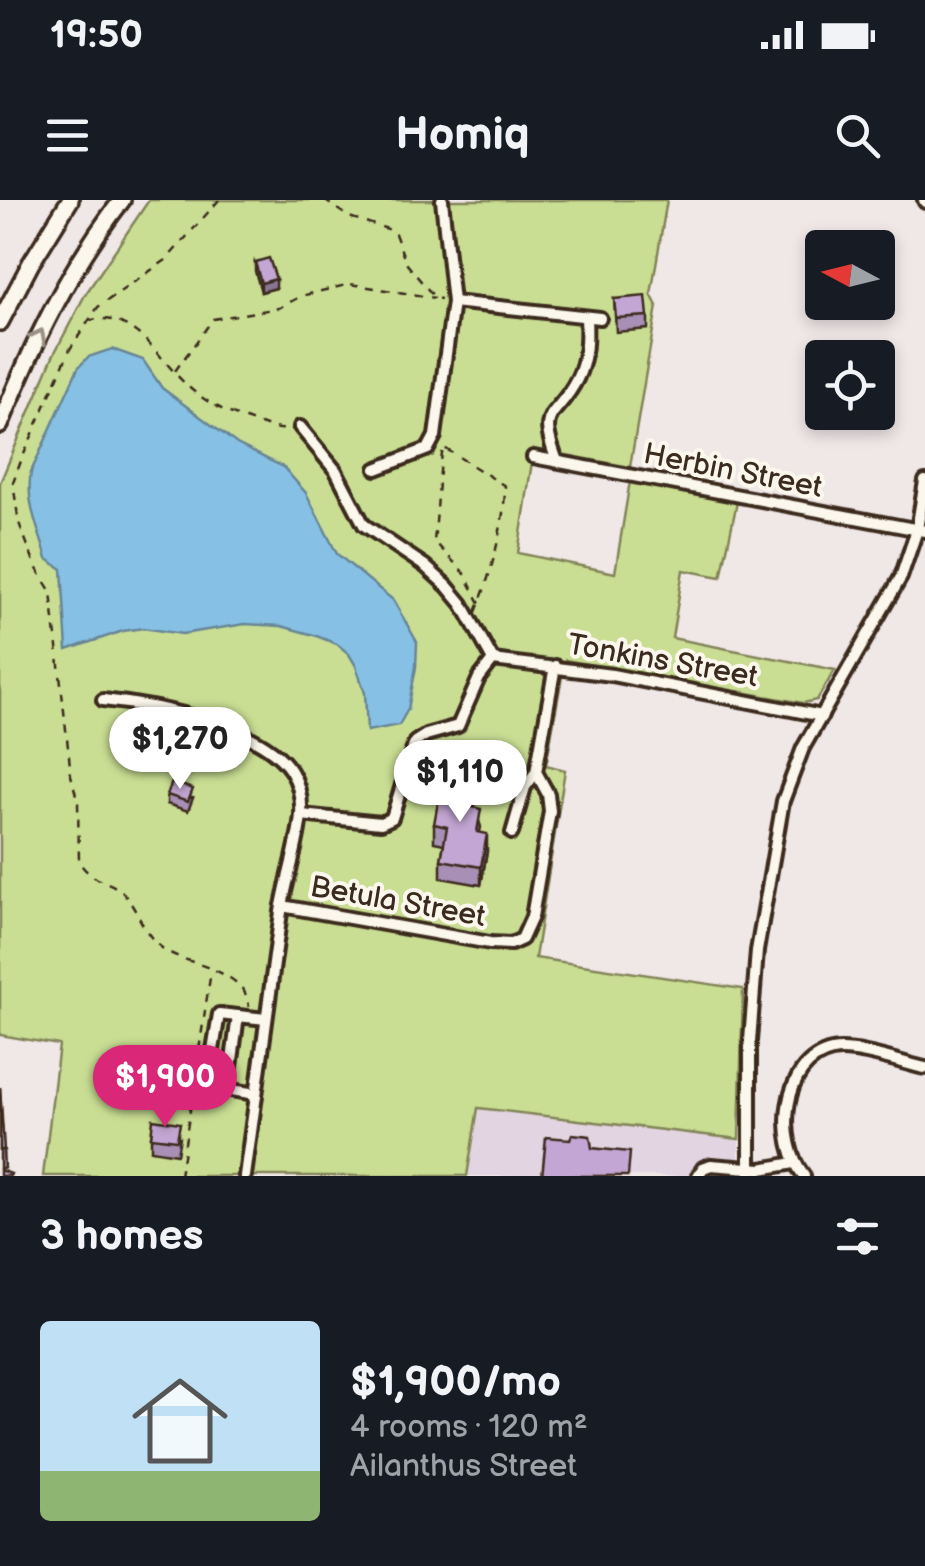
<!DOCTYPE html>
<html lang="en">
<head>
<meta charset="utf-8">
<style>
  body { margin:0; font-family:"Balsamiq Sans",sans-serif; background:#20242c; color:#f1f3f6; height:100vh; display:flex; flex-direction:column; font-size:38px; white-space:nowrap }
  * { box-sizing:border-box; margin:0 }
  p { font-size:32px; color:#9ea1a6 }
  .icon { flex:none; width:55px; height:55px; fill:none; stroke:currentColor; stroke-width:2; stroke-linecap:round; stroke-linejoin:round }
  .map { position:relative; height:976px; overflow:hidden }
  .panel { display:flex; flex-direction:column; background:#171b24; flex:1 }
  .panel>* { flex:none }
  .needle { width:65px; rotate:277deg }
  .buttons { position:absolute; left:805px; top:30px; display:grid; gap:20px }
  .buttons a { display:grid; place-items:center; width:90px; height:90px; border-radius:10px; background:#171b24; box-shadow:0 5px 15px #0003; font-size:50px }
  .price { position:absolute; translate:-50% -85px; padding:0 22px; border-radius:35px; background:#fff; color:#222; font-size:32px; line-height:65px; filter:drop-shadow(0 2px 5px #0008) }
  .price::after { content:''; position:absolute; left:50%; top:60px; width:30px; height:22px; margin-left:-15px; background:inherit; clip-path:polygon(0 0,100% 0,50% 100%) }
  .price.on { background:#db2777; color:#fff }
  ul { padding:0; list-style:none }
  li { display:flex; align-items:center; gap:30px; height:250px; padding:0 40px }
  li+li { border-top:2px solid #363941 }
  li span { display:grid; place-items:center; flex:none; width:280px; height:200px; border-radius:10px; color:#555 }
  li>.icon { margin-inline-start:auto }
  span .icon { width:120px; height:120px; fill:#fffc; stroke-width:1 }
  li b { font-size:42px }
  h2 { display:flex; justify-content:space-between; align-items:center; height:120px; padding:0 40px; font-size:42px }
  .status { display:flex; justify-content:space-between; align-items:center; height:70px; padding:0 50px; background:#171b24; direction:ltr }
  .status svg { height:28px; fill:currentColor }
  header { display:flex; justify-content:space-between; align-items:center; height:130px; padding:0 40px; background:#171b24; font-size:45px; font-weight:600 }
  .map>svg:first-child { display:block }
  .built { fill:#e2d4e1 }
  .green { fill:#c9de93; stroke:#828458; stroke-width:2.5 }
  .water { fill:#86c1e5; stroke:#688595; stroke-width:2.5 }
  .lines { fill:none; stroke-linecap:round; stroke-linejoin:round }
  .minor-casing { stroke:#3b2a1e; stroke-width:18 }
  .highway-casing { stroke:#3b2a1e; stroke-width:22 }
  .path { stroke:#3b2a1e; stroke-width:2.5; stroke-dasharray:8 8; stroke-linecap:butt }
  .minor { stroke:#fbf7ec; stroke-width:10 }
  .highway { stroke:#fbf7ec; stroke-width:15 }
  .wall { fill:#a88fb5; stroke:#3b2a1e; stroke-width:2.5 }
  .shaded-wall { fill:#887494; stroke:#3b2a1e; stroke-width:2.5 }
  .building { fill:#c3a6d3; stroke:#3b2a1e; stroke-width:2.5 }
  .oneway { stroke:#9b9085 }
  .labels { text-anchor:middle; stroke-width:8; stroke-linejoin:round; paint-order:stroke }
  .street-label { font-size:30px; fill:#3b2a1e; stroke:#fbf7ec }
</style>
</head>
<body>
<div class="status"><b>19:50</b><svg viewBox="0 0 49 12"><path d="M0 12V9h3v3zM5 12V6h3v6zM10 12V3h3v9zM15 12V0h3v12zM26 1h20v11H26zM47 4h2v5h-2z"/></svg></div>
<header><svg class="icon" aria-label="menu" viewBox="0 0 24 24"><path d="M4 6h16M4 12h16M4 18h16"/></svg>Homiq<svg class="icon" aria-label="search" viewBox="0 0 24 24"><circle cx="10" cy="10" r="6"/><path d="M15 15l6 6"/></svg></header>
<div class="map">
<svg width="925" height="976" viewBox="0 0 925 976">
  <rect width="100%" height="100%" fill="#f0e7e7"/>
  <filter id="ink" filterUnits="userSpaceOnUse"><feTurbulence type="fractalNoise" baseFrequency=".01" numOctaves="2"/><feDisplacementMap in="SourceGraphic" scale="20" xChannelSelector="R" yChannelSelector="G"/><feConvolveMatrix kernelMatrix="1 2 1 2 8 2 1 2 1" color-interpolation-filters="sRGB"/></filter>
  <g filter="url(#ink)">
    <!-- built -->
    <path class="built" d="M478 908 739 939V976H467Z"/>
    <!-- green -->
    <path class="green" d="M149 0H667L651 94 657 106 630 267 534 249 518 353 615 373 630 281 737 302 721 377 683 370 672 438 835 470 817 500 803 503 565 460 546 565 565 570 535 758 743 789 739 939 478 908 467 976H43L59 845 0 835V283L53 156 85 95Z"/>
    <!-- water -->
    <path class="water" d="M112 149 143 160 162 188 237 244 283 267 306 293 337 354 393 400 417 442 416 467 408 509 399 525 367 531 365 493 356 466 349 454 337 444 314 435 281 426 245 424 182 434 143 428 123 431 67 450 62 369 47 359C39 329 25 303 31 272L78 168 88 157Z"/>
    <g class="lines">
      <defs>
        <g id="minor">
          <path d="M924 0 925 2"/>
          <path d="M453 102 600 118"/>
          <path d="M300 227 336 271 364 325 425 366 447 386 462 404 493 460"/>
          <path d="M533 257 925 331"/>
          <path d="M557 261C536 206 556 221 577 179 587 159 587 138 586 117"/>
          <path d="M376 269 428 249 435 236 453 102 442 0"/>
          <path d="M493 460 612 475 822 516"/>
          <path d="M103 500C153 505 262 525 291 571 299 584 302 600 301 615 298 647 286 680 281 712 269 800 257 888 245 976"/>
          <path d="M301 615 381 623 392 618 415 542 426 535 458 526 479 478 493 460"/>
          <path d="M512 633 525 587 536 572"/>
          <path d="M282 706 490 743 511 744 522 739 532 717 550 611 548 594 536 572 555 466"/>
          <path d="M228 889 238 816"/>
          <path d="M256 894 207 886 219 814 266 819"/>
          <path d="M698 976 703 968 711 965 761 969 794 963"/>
          <path d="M750 976V841L757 751 783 601 803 548 901 377 917 330 925 281"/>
          <path d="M804 976C776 942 781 862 832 851 855 846 902 863 925 868"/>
        </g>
        <g id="highway">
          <path d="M0 122 31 63 70 0"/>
          <path d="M0 225C32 146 69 68 122 0"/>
        </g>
      </defs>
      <!-- minor casing -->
      <use href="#minor" class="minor-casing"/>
      <!-- highway casing -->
      <use href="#highway" class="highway-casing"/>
      <!-- path -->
      <g class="path">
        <path d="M219 0 166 60 98 107 70 149 21 261 13 283 19 323 36 367 51 392 71 575 78 603 79 662C95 685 109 679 122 692 141 712 142 738 170 753 195 766 247 772 249 807"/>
        <path d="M324 0 349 17 394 31 406 63 435 98 441 99"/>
        <path d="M88 121C134 107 162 165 192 190 210 205 232 215 254 222 267 226 279 231 292 229"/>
        <path d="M175 171 213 119 279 108 301 96 350 84 435 98"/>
        <path d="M476 412C490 378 505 323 505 286L443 247C438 279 438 309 434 341L465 374 480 403"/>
        <path d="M180 976 211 771"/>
      </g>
      <!-- minor -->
      <use href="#minor" class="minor"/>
      <!-- highway -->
      <use href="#highway" class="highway"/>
    </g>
    <!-- wall -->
    <g class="wall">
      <path d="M255 62 276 88 261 92 255 71Z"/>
      <path d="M614 99 648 116V129L616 132Z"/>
      <path d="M167 595 193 598 188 611 167 604Z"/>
      <path d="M475 604V608L481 627 480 632 487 651 481 685 441 678V660L444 644 434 642V624Z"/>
      <path d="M0 887 4 968H0Z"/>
      <path d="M151 937H180L177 954 151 950Z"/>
    </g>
    <!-- shaded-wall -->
    <g class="shaded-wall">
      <path d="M276 79V88L261 92V83Z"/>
      <path d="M487 634V651L481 685V667Z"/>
    </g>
    <!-- building -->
    <g class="building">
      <path d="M269 58 276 79 261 83 255 62Z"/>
      <path d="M646 96 648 116 616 118 614 99Z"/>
      <path d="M442 580 475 586 472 607 481 609 477 632 487 634 481 667 441 660 447 627 434 624Z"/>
      <path d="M172 582 193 589 188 602 167 595Z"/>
      <path d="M0 887 4 950H0Z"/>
      <path d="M153 919 180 923 177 940 151 937Z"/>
      <path d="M572 934 590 936 592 948 630 952 628 976H542L546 937 570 939Z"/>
      <path d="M0 970 11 974 10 976H0Z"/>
    </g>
    <!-- one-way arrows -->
    <defs><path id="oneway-chevron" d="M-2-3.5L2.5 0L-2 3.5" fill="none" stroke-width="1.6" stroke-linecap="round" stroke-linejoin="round" transform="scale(2.5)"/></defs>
    <use class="oneway" href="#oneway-chevron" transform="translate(39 136) rotate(-64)"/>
  </g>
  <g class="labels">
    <!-- street labels -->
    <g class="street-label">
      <text transform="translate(733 270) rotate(11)" y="10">Herbin Street</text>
      <text transform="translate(663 460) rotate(10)" y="10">Tonkins Street</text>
      <text transform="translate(398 701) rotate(10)" y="10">Betula Street</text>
    </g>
  </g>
</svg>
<div class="buttons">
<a><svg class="needle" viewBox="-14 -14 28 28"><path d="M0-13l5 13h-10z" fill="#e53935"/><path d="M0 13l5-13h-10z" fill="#9ea1a6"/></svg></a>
<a><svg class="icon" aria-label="locate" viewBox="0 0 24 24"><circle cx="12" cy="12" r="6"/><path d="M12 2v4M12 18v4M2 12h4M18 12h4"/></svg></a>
</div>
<b class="price" style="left:180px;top:592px">$1,270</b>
<b class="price" style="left:460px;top:625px">$1,110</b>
<b class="price on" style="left:165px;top:930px">$1,900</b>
</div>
<section class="panel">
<h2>3 homes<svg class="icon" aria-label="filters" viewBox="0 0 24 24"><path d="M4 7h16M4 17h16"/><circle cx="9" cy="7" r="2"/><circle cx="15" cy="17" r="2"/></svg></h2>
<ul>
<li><span style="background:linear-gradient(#bfe0f5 75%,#8fb573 0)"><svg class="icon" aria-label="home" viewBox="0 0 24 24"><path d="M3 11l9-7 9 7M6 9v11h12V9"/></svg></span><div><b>$1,900/mo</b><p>4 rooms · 120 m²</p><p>Ailanthus Street</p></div></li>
</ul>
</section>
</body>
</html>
